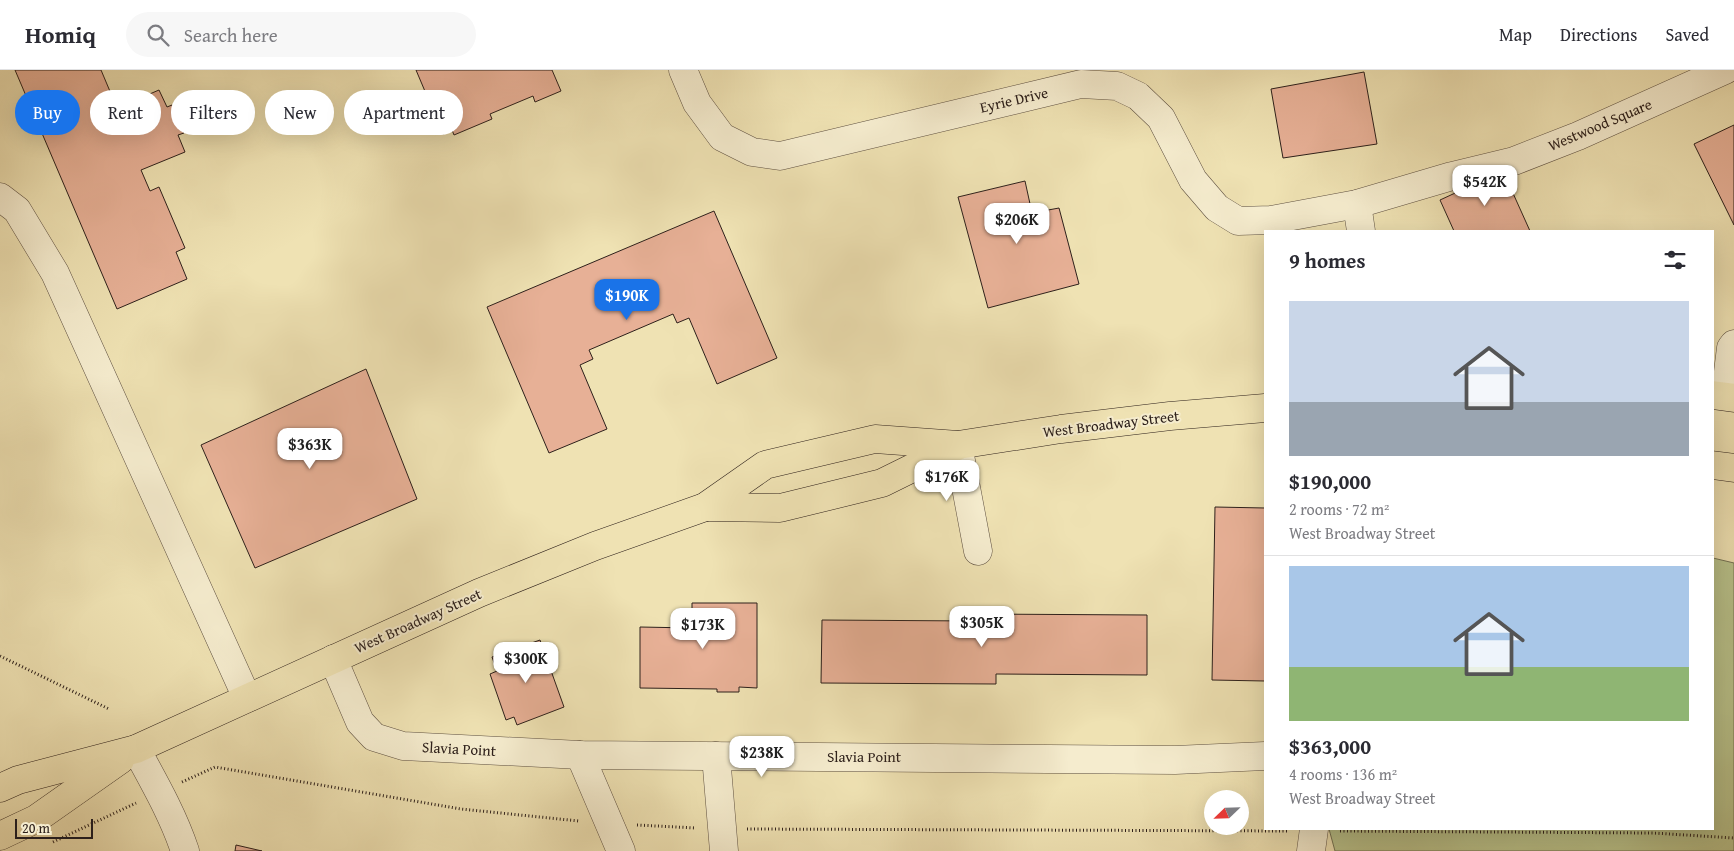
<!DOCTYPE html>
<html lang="en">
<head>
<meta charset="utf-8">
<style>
  body { margin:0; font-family:"Gentium Book Plus",serif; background:#f7f7f7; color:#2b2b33; height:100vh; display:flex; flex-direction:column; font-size:19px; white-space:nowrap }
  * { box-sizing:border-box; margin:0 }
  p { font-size:16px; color:#7c7c81 }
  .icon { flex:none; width:28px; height:28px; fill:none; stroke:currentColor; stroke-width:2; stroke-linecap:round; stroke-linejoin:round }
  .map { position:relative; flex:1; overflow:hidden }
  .sheet { position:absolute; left:1264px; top:160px; width:450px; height:600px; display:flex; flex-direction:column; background:#fff; border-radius:0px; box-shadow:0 5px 20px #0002 }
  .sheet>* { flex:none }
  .hud { position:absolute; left:15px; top:20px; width:475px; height:45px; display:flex; gap:10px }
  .needle { width:32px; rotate:247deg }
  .fabs { position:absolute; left:1204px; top:720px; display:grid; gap:10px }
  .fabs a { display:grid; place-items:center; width:45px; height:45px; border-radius:50%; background:#fff; box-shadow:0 5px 20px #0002; font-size:25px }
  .scale { position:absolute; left:15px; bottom:12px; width:78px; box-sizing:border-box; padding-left:5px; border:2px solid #2d201b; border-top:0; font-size:14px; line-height:18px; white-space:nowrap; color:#2d201b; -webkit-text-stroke:4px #f5ecce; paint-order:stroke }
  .price { position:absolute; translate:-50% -42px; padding:0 11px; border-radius:10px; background:#fff; color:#222; font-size:16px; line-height:32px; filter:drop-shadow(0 1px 2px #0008) }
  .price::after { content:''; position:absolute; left:50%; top:30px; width:15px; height:11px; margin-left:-8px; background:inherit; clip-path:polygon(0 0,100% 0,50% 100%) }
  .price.current { background:#1a73e8; color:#fff }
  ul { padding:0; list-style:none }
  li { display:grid; align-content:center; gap:10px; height:265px; padding:0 25px }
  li+li { border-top:1px solid #e1e1e2 }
  li span { display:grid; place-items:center; height:155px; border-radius:0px; color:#555 }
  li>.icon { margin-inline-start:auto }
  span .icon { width:90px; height:90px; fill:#fffc; stroke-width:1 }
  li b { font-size:21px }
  h2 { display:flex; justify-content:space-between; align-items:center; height:60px; padding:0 25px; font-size:21px }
  .tag { padding:0 18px; border-radius:22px; background:#fff; box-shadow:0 5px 20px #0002; font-size:18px; line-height:45px }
  .tag.current { background:#1a73e8; color:#fff }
  header { display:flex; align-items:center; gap:30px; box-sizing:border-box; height:70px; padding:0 25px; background:#fff; border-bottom:1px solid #e1e1e2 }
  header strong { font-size:24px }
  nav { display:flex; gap:28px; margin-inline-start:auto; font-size:18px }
  .search { width:350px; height:45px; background:#f7f7f7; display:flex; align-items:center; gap:12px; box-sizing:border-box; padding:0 18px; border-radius:28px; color:#7c7c81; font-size:19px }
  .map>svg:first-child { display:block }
  .green { fill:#b9c38c; stroke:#737254 }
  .building { fill:#e7b096; stroke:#2d201b }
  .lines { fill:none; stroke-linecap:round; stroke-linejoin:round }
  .minor-casing { stroke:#5e5041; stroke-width:29 }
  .major-casing { stroke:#2d201b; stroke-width:29 }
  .path { stroke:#2d201b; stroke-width:3; stroke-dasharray:1 2.5; stroke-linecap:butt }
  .minor { stroke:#f5ecce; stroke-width:28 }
  .major { stroke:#efe2b3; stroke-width:28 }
  .labels { text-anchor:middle; stroke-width:4; stroke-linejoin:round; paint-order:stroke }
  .street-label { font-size:15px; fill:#2d201b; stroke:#f5ecce }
</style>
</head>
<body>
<header>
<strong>Homiq</strong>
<div class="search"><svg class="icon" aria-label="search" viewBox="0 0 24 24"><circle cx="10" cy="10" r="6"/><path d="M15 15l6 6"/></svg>Search here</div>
<nav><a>Map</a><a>Directions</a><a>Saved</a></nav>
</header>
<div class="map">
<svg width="1734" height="781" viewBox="0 0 1734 781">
  <rect width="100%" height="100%" fill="#efe2b3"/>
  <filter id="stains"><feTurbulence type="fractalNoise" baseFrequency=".004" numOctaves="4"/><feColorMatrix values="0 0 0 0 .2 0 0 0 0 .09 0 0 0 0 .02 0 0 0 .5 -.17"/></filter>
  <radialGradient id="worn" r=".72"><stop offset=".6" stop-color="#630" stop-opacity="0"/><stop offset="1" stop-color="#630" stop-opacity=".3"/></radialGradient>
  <!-- green -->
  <path class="green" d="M1713 488 1734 493V781H1335L1329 759H1712Z"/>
  <!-- building -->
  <g class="building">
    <path d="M15 0H101L117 38 159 20 167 37 172 35 184 63 178 65 185 82 141 100 150 121 159 117 185 178 176 182 187 209 117 239Z"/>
    <path d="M416 0H552L561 21 535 32 533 26 490 44 492 49 454 65 452 60 443 64Z"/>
    <path d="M1364 2 1377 74 1283 88 1271 19Z"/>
    <path d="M1734 55V155L1694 74Z"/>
    <path d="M1503 101 1530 161H1454L1440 130Z"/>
    <path d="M1025 111 1032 143 1059 138 1079 214 988 238 958 127Z"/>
    <path d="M714 141 777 288 717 314 689 248 677 253 673 244 589 280 593 289 580 295 607 359 549 383 487 237Z"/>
    <path d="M366 299 417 429 255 498 201 375Z"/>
    <path d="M1215 437 1265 438V611L1212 610Z"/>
    <path d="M692 533H757V618L739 617V622H717V619L640 618V557L692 558Z"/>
    <path d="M974 544 1147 545V605L996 604V614L821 613 822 550 974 551Z"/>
    <path d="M540 570 564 637 517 655 514 647 506 650 490 604 497 601 492 587Z"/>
    <path d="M236 775 262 781H235Z"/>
  </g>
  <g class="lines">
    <defs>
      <g id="minor">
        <path d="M683 0 697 33 722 67 752 82 780 86 1081 14 1117 16 1138 26 1161 48 1193 110 1217 138 1238 151 1271 150 1357 134 1452 106 1514 91 1578 66 1725 0"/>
        <path d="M0 127 17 140 55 203 247 628"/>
        <path d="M1357 134 1361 161"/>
        <path d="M1725 326 1731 278 1734 274"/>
        <path d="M958 375 978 481"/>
        <path d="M333 589 360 652 374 667 403 676 580 685 1175 690 1265 686"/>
        <path d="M136 679C154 712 173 745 185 781"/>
        <path d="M580 685 621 781"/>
        <path d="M716 686 724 781"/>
        <path d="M1311 781 1314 759"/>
      </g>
      <g id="major">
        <path d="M1712 325 1734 328"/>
        <path d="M1712 395 1734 398"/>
        <path d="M705 437 780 438 882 413 957 376"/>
        <path d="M0 718 18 710 136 679 479 523 595 476 705 437 765 395 875 369 958 375 1061 359 1170 346 1265 338"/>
        <path d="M0 766 36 749 120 690"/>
      </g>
    </defs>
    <!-- minor casing -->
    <use href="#minor" class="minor-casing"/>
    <!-- major casing -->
    <use href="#major" class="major-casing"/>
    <!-- path -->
    <g class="path">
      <path d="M0 586 109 639"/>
      <path d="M182 712 215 697 461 739 579 751"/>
      <path d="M637 755 696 758"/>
      <path d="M747 759 1289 761"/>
      <path d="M1340 761 1653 763 1734 768"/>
      <path d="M53 772 136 733"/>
    </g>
    <!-- minor -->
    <use href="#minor" class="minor"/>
    <!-- major -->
    <use href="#major" class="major"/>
  </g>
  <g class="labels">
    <!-- street labels -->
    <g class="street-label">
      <text transform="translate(1014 30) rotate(-13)" y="5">Eyrie Drive</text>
      <text transform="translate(1600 55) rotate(-23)" y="5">Westwood Square</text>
      <text transform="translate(1111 354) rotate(-7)" y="5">West Broadway Street</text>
      <text transform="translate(418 551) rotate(-24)" y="5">West Broadway Street</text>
      <text transform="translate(459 679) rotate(3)" y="5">Slavia Point</text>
      <text x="864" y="692">Slavia Point</text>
    </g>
  </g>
  <rect width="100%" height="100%" filter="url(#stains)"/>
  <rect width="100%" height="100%" fill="url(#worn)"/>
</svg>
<div class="fabs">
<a><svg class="needle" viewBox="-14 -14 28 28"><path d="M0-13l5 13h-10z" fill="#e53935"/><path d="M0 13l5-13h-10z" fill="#7c7c81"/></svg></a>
</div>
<div class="scale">20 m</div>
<b class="price" style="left:1485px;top:137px">$542K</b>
<b class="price" style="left:1017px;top:175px">$206K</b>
<b class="price current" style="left:627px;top:251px">$190K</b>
<b class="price" style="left:310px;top:400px">$363K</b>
<b class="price" style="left:947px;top:432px">$176K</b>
<b class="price" style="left:982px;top:578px">$305K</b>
<b class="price" style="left:703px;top:580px">$173K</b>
<b class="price" style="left:526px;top:614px">$300K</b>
<b class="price" style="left:762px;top:708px">$238K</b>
<div class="hud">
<a class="tag current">Buy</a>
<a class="tag">Rent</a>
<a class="tag">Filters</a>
<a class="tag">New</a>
<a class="tag">Apartment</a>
</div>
<section class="sheet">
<h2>9 homes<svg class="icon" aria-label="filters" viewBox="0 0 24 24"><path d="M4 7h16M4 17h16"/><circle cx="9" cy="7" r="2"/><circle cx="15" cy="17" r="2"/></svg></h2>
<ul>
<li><span style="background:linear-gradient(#c9d6e8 65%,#9aa5b1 0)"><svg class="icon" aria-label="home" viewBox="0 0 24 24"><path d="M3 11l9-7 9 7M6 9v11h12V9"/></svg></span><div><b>$190,000</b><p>2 rooms · 72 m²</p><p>West Broadway Street</p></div></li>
<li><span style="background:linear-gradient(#a9c7e8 65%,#8fb573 0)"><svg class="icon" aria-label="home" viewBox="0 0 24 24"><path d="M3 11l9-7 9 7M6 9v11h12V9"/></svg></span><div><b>$363,000</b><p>4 rooms · 136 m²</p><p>West Broadway Street</p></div></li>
</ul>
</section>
</div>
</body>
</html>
